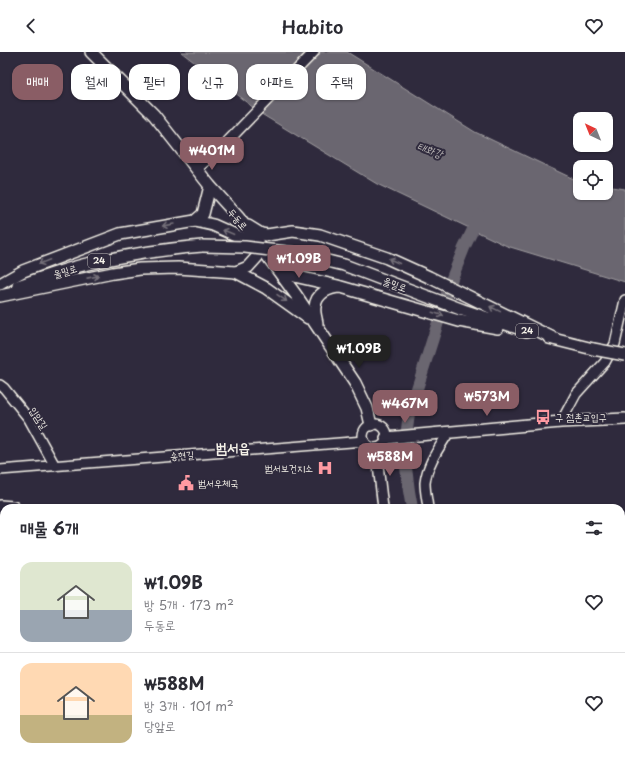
<!DOCTYPE html>
<html lang="ko">
<head>
<meta charset="utf-8">
<style>
  body { margin:0; font-family:"Playpen Sans","Poor Story",sans-serif; background:#f7f7f7; color:#2b2b33; height:100vh; display:flex; flex-direction:column; font-size:15px; white-space:nowrap }
  * { box-sizing:border-box; margin:0 }
  p { font-size:13px; color:#7c7c81 }
  .icon { flex:none; width:22px; height:22px; fill:none; stroke:currentColor; stroke-width:2; stroke-linecap:round; stroke-linejoin:round }
  .map { position:relative; flex:1; overflow:hidden }
  .side { position:absolute; left:0px; top:452px; width:625px; height:256px; display:flex; flex-direction:column; background:#fff; border-radius:12px 12px 0 0; box-shadow:0 1px 3px #0004 }
  .side>* { flex:none }
  .banner { position:absolute; left:12px; top:12px; width:400px; height:36px; display:flex; gap:8px }
  .needle { width:26px; rotate:317deg }
  .fabs { position:absolute; left:573px; top:60px; display:grid; gap:8px }
  .fabs a { display:grid; place-items:center; width:40px; height:40px; border-radius:8px; background:#fff; box-shadow:0 1px 3px #0004; font-size:20px }
  .price { position:absolute; translate:-50% -34px; padding:0 9px; border-radius:8px; background:#8a5d65; color:#fff; font-size:13px; line-height:26px; filter:drop-shadow(0 1px 2px #0008) }
  .price::after { content:''; position:absolute; left:50%; top:24px; width:12px; height:9px; margin-left:-6px; background:inherit; clip-path:polygon(0 0,100% 0,50% 100%) }
  .price.on { background:#222; color:#fff }
  ul { padding:0; list-style:none }
  li { display:flex; align-items:center; gap:12px; height:100px; padding:0 20px }
  li+li { border-top:1px solid #e1e1e2 }
  li span { display:grid; place-items:center; flex:none; width:112px; height:80px; border-radius:12px; color:#555 }
  li>.icon { margin-inline-start:auto }
  span .icon { width:48px; height:48px; fill:#fffc; stroke-width:1 }
  li b { font-size:17px }
  h2 { display:flex; justify-content:space-between; align-items:center; height:48px; padding:0 20px; font-size:17px }
  .chip { padding:0 14px; border-radius:12px; background:#fff; box-shadow:0 1px 3px #0004; font-size:14px; line-height:36px }
  .chip.on { background:#8a5d65; color:#fff }
  header { display:flex; justify-content:space-between; align-items:center; height:52px; padding:0 20px; background:#fff; font-size:18px; font-weight:600 }
  .map>svg:first-child { display:block }
  .built { fill:#3b3647 }
  .green { fill:#454050; stroke:#9c989c }
  .water { fill:#6a6670; stroke:#a19ea0 }
  .lines { fill:none; stroke-linecap:round; stroke-linejoin:round }
  .river { stroke:#6a6670; stroke-width:12 }
  .minor-casing { stroke:#f4f1e8; stroke-width:12 }
  .major-casing { stroke:#f4f1e8; stroke-width:14 }
  .highway-casing { stroke:#f4f1e8; stroke-width:16 }
  .minor { stroke:#2f2a3d; stroke-width:9 }
  .major { stroke:#2f2a3d; stroke-width:11 }
  .highway { stroke:#2f2a3d; stroke-width:13 }
  .major-bridge-casing { stroke:#f4f1e8; stroke-width:14; stroke-linecap:butt }
  .major-bridge { stroke:#2f2a3d; stroke-width:11 }
  .oneway { stroke:#747079 }
  .labels { text-anchor:middle; stroke-width:4; stroke-linejoin:round; paint-order:stroke }
  .shield { fill:#2f2a3d; stroke:#b9b5b5; stroke-width:1 }
  .shield-label { font-size:9px; font-weight:bold; fill:#f4f1e8 }
  .street-label { font-size:10px; fill:#f4f1e8; stroke:#2f2a3d }
  .poi-label { font-size:10px; fill:#f4f1e8; stroke:#2f2a3d; text-anchor:start }
  .water-label { font-size:11px; font-style:italic; fill:#b6b2b2; stroke:#2f2a3d }
  .district-label { font-size:14px; font-weight:bold; fill:#f4f1e8; stroke:#2f2a3d }
</style>
</head>
<body>
<header><svg class="icon" aria-label="back" viewBox="0 0 24 24"><path d="M15 5l-7 7 7 7"/></svg>Habito<svg class="icon" aria-label="heart" viewBox="0 0 24 24"><path d="M12 20l-8-8c-3-5 5-10 8-4 3-6 11-1 8 4z"/></svg></header>
<div class="map">
<svg width="625" height="708" viewBox="0 0 625 708">
  <rect width="100%" height="100%" fill="#2f2a3d"/>
  <filter id="ink" filterUnits="userSpaceOnUse"><feTurbulence type="fractalNoise" baseFrequency=".025" numOctaves="2"/><feDisplacementMap in="SourceGraphic" scale="8" xChannelSelector="R" yChannelSelector="G"/><feConvolveMatrix kernelMatrix="1 2 1 2 8 2 1 2 1" color-interpolation-filters="sRGB"/></filter>
  <g filter="url(#ink)">
    <!-- built -->
    <path class="built" d="M621 703 625 705V708H481L480 704H621Z"/>
    <!-- green -->
    <path class="green" d="M625 556V592L621 589V561Z"/>
    <!-- water -->
    <path class="water" d="M181 0H347L475 80 580 130V141H606V134L625 137V230L507 194 377 132 263 63Z"/>
    <g class="lines">
      <!-- river -->
      <g class="river">
        <path d="M412 456 409 439 404 400 409 362 452 226 464 196 480 163"/>
        <path d="M462 704 463 708"/>
      </g>
      <defs>
        <g id="minor">
          <path d="M197 117 225 92 314 0"/>
          <path d="M0 333 4 336 29 367 55 414"/>
          <path d="M561 370 576 342 605 310 615 292 625 248"/>
          <circle cx="375" cy="384" r="12"/>
          <path d="M376 396 383 456"/>
          <path d="M0 418 364 389"/>
          <path d="M428 456C427 448 425 439 425 431 427 412 439 396 449 380"/>
          <path d="M0 531H4"/>
          <path d="M621 695 625 698"/>
          <path d="M475 704V708"/>
          <path d="M243 708 247 704"/>
        </g>
        <g id="major">
          <path d="M91 0 154 63 210 134 239 166 260 194 296 243 355 331 367 356 371 373"/>
          <path d="M195 169 213 173 258 193"/>
          <path d="M248 174 261 182 267 183 293 179 320 183 387 206 429 225 555 287"/>
          <path d="M295 201 344 213 463 258 527 279"/>
          <path d="M279 216 294 224 338 234"/>
          <path d="M236 220 266 236 308 266"/>
          <path d="M0 232 23 219 120 182 195 169 203 162 210 134"/>
          <path d="M18 234C44 225 70 215 96 210 131 202 166 197 202 194"/>
          <path d="M0 244 113 221 140 217 178 216 236 220 248 215 257 205 260 194"/>
          <path d="M317 271C316 266 314 260 315 255 316 241 330 235 341 235L459 269 498 276"/>
          <path d="M549 286 593 297"/>
          <path d="M386 386 561 370 625 367"/>
        </g>
        <g id="highway">
          <path d="M0 455 13 456"/>
          <path d="M0 485 4 484"/>
          <path d="M621 494H625"/>
          <path d="M0 514H4"/>
        </g>
      </defs>
      <!-- minor casing -->
      <use href="#minor" class="minor-casing"/>
      <!-- major casing -->
      <use href="#major" class="major-casing"/>
      <!-- highway casing -->
      <use href="#highway" class="highway-casing"/>
      <!-- minor -->
      <use href="#minor" class="minor"/>
      <!-- major -->
      <use href="#major" class="major"/>
      <!-- highway -->
      <use href="#highway" class="highway"/>
      <defs>
        <g id="major-bridge">
          <path d="M202 194 245 195 295 201"/>
          <path d="M593 297 625 303"/>
        </g>
      </defs>
      <!-- major-bridge casing -->
      <use href="#major-bridge" class="major-bridge-casing"/>
      <!-- major-bridge -->
      <use href="#major-bridge" class="major-bridge"/>
    </g>
    <!-- one-way arrows -->
    <defs><path id="oneway-shaft" d="M-6 0H5M1.5-3L5.5 0L1.5 3" fill="none" stroke-width="1.6" stroke-linecap="round" stroke-linejoin="round"/></defs>
    <g class="oneway">
      <use href="#oneway-shaft" transform="translate(168 173) rotate(170)"/>
      <use href="#oneway-shaft" transform="translate(228 180) rotate(-157)"/>
      <use href="#oneway-shaft" transform="translate(394 209) rotate(-156)"/>
      <use href="#oneway-shaft" transform="translate(44 210) rotate(158)"/>
      <use href="#oneway-shaft" transform="translate(93 225) rotate(-11)"/>
      <use href="#oneway-shaft" transform="translate(282 246) rotate(35)"/>
      <use href="#oneway-shaft" transform="translate(495 257) rotate(-154)"/>
      <use href="#oneway-shaft" transform="translate(438 262) rotate(17)"/>
    </g>
  </g>
  <!-- icons -->
  <defs>
    <symbol id="bus-bare" viewBox="-9 -9 18 18"><path d="M-5-6H5V4H4V6H2V4H-2V6H-4V4H-5ZM-3.5-4V0h7V-4ZM-3.5 1.2v1.5H-2V1.2ZM2 1.2v1.5H3.5V1.2Z" fill="#ff9aa2" stroke="#2f2a3d" stroke-width="2.5" paint-order="stroke"/></symbol>
    <symbol id="hospital-bare" viewBox="-9 -9 18 18"><path d="M-5-5h3v3.5h4V-5h3V5h-3V1.5h-4V5h-3Z" fill="#ff9aa2" stroke="#2f2a3d" stroke-width="2.5" paint-order="stroke"/></symbol>
    <symbol id="civic-bare" viewBox="-9 -9 18 18"><path d="M-.6-6.5H3V-4.5H.6V-3L4-1V1h2V6H-6V1h2V-1L-.6-3ZM-1.2 2.5V6h2.4V2.5Z" fill="#ff9aa2" stroke="#2f2a3d" stroke-width="2.5" paint-order="stroke"/></symbol>
  </defs>
  <g fill-rule="evenodd">
    <use href="#bus-bare" x="532" y="354" width="22" height="22"/>
    <use href="#hospital-bare" x="314" y="405" width="22" height="22"/>
    <use href="#civic-bare" x="175" y="420" width="22" height="22"/>
  </g>
  <g class="labels">
    <!-- shield labels -->
    <g class="shield">
      <rect x="88" y="202" width="22" height="14" rx="3"/>
      <rect x="516" y="272" width="22" height="14" rx="3"/>
    </g>
    <g class="shield-label">
      <text x="99" y="212">24</text>
      <text x="527" y="282">24</text>
    </g>
    <!-- street labels -->
    <g class="street-label">
      <text transform="translate(238 167) rotate(50)" y="4">두동로</text>
      <text transform="translate(65 219) rotate(-17)" y="4">울밀로</text>
      <text transform="translate(395 232) rotate(20)" y="4">울밀로</text>
      <text transform="translate(39 366) rotate(57)" y="4">입암길</text>
      <text transform="translate(182 403) rotate(-4)" y="4">송현길</text>
    </g>
    <!-- poi labels -->
    <g class="poi-label">
      <text x="555" y="369">구 점촌교입구</text>
      <text x="313" y="420" text-anchor="end">범서보건지소</text>
      <text x="198" y="435">범서우체국</text>
    </g>
    <!-- water labels -->
    <g class="water-label">
      <text transform="translate(430 98) rotate(20)" y="4">태화강</text>
    </g>
    <!-- district labels -->
    <g class="district-label">
      <text x="233" y="401">범서읍</text>
    </g>
  </g>
</svg>
<div class="fabs">
<a><svg class="needle" viewBox="-14 -14 28 28"><path d="M0-13l5 13h-10z" fill="#e53935"/><path d="M0 13l5-13h-10z" fill="#7c7c81"/></svg></a>
<a><svg class="icon" aria-label="locate" viewBox="0 0 24 24"><circle cx="12" cy="12" r="6"/><path d="M12 2v4M12 18v4M2 12h4M18 12h4"/></svg></a>
</div>
<b class="price" style="left:212px;top:119px">₩401M</b>
<b class="price" style="left:299px;top:227px">₩1.09B</b>
<b class="price on" style="left:359px;top:317px">₩1.09B</b>
<b class="price" style="left:487px;top:365px">₩573M</b>
<b class="price" style="left:405px;top:372px">₩467M</b>
<b class="price" style="left:390px;top:425px">₩588M</b>
<div class="banner">
<a class="chip on">매매</a>
<a class="chip">월세</a>
<a class="chip">필터</a>
<a class="chip">신규</a>
<a class="chip">아파트</a>
<a class="chip">주택</a>
</div>
<section class="side">
<h2>매물 6개<svg class="icon" aria-label="filters" viewBox="0 0 24 24"><path d="M4 7h16M4 17h16"/><circle cx="9" cy="7" r="2"/><circle cx="15" cy="17" r="2"/></svg></h2>
<ul>
<li><span style="background:linear-gradient(#dfe7d0 60%,#9aa5b1 0)"><svg class="icon" aria-label="home" viewBox="0 0 24 24"><path d="M3 11l9-7 9 7M6 9v11h12V9"/></svg></span><div><b>₩1.09B</b><p>방 5개 · 173 m²</p><p>두동로</p></div><svg class="icon" aria-label="heart" viewBox="0 0 24 24"><path d="M12 20l-8-8c-3-5 5-10 8-4 3-6 11-1 8 4z"/></svg></li>
<li><span style="background:linear-gradient(#ffd9b3 65%,#c2b280 0)"><svg class="icon" aria-label="home" viewBox="0 0 24 24"><path d="M3 11l9-7 9 7M6 9v11h12V9"/></svg></span><div><b>₩588M</b><p>방 3개 · 101 m²</p><p>당앞로</p></div><svg class="icon" aria-label="heart" viewBox="0 0 24 24"><path d="M12 20l-8-8c-3-5 5-10 8-4 3-6 11-1 8 4z"/></svg></li>
</ul>
</section>
</div>
</body>
</html>
